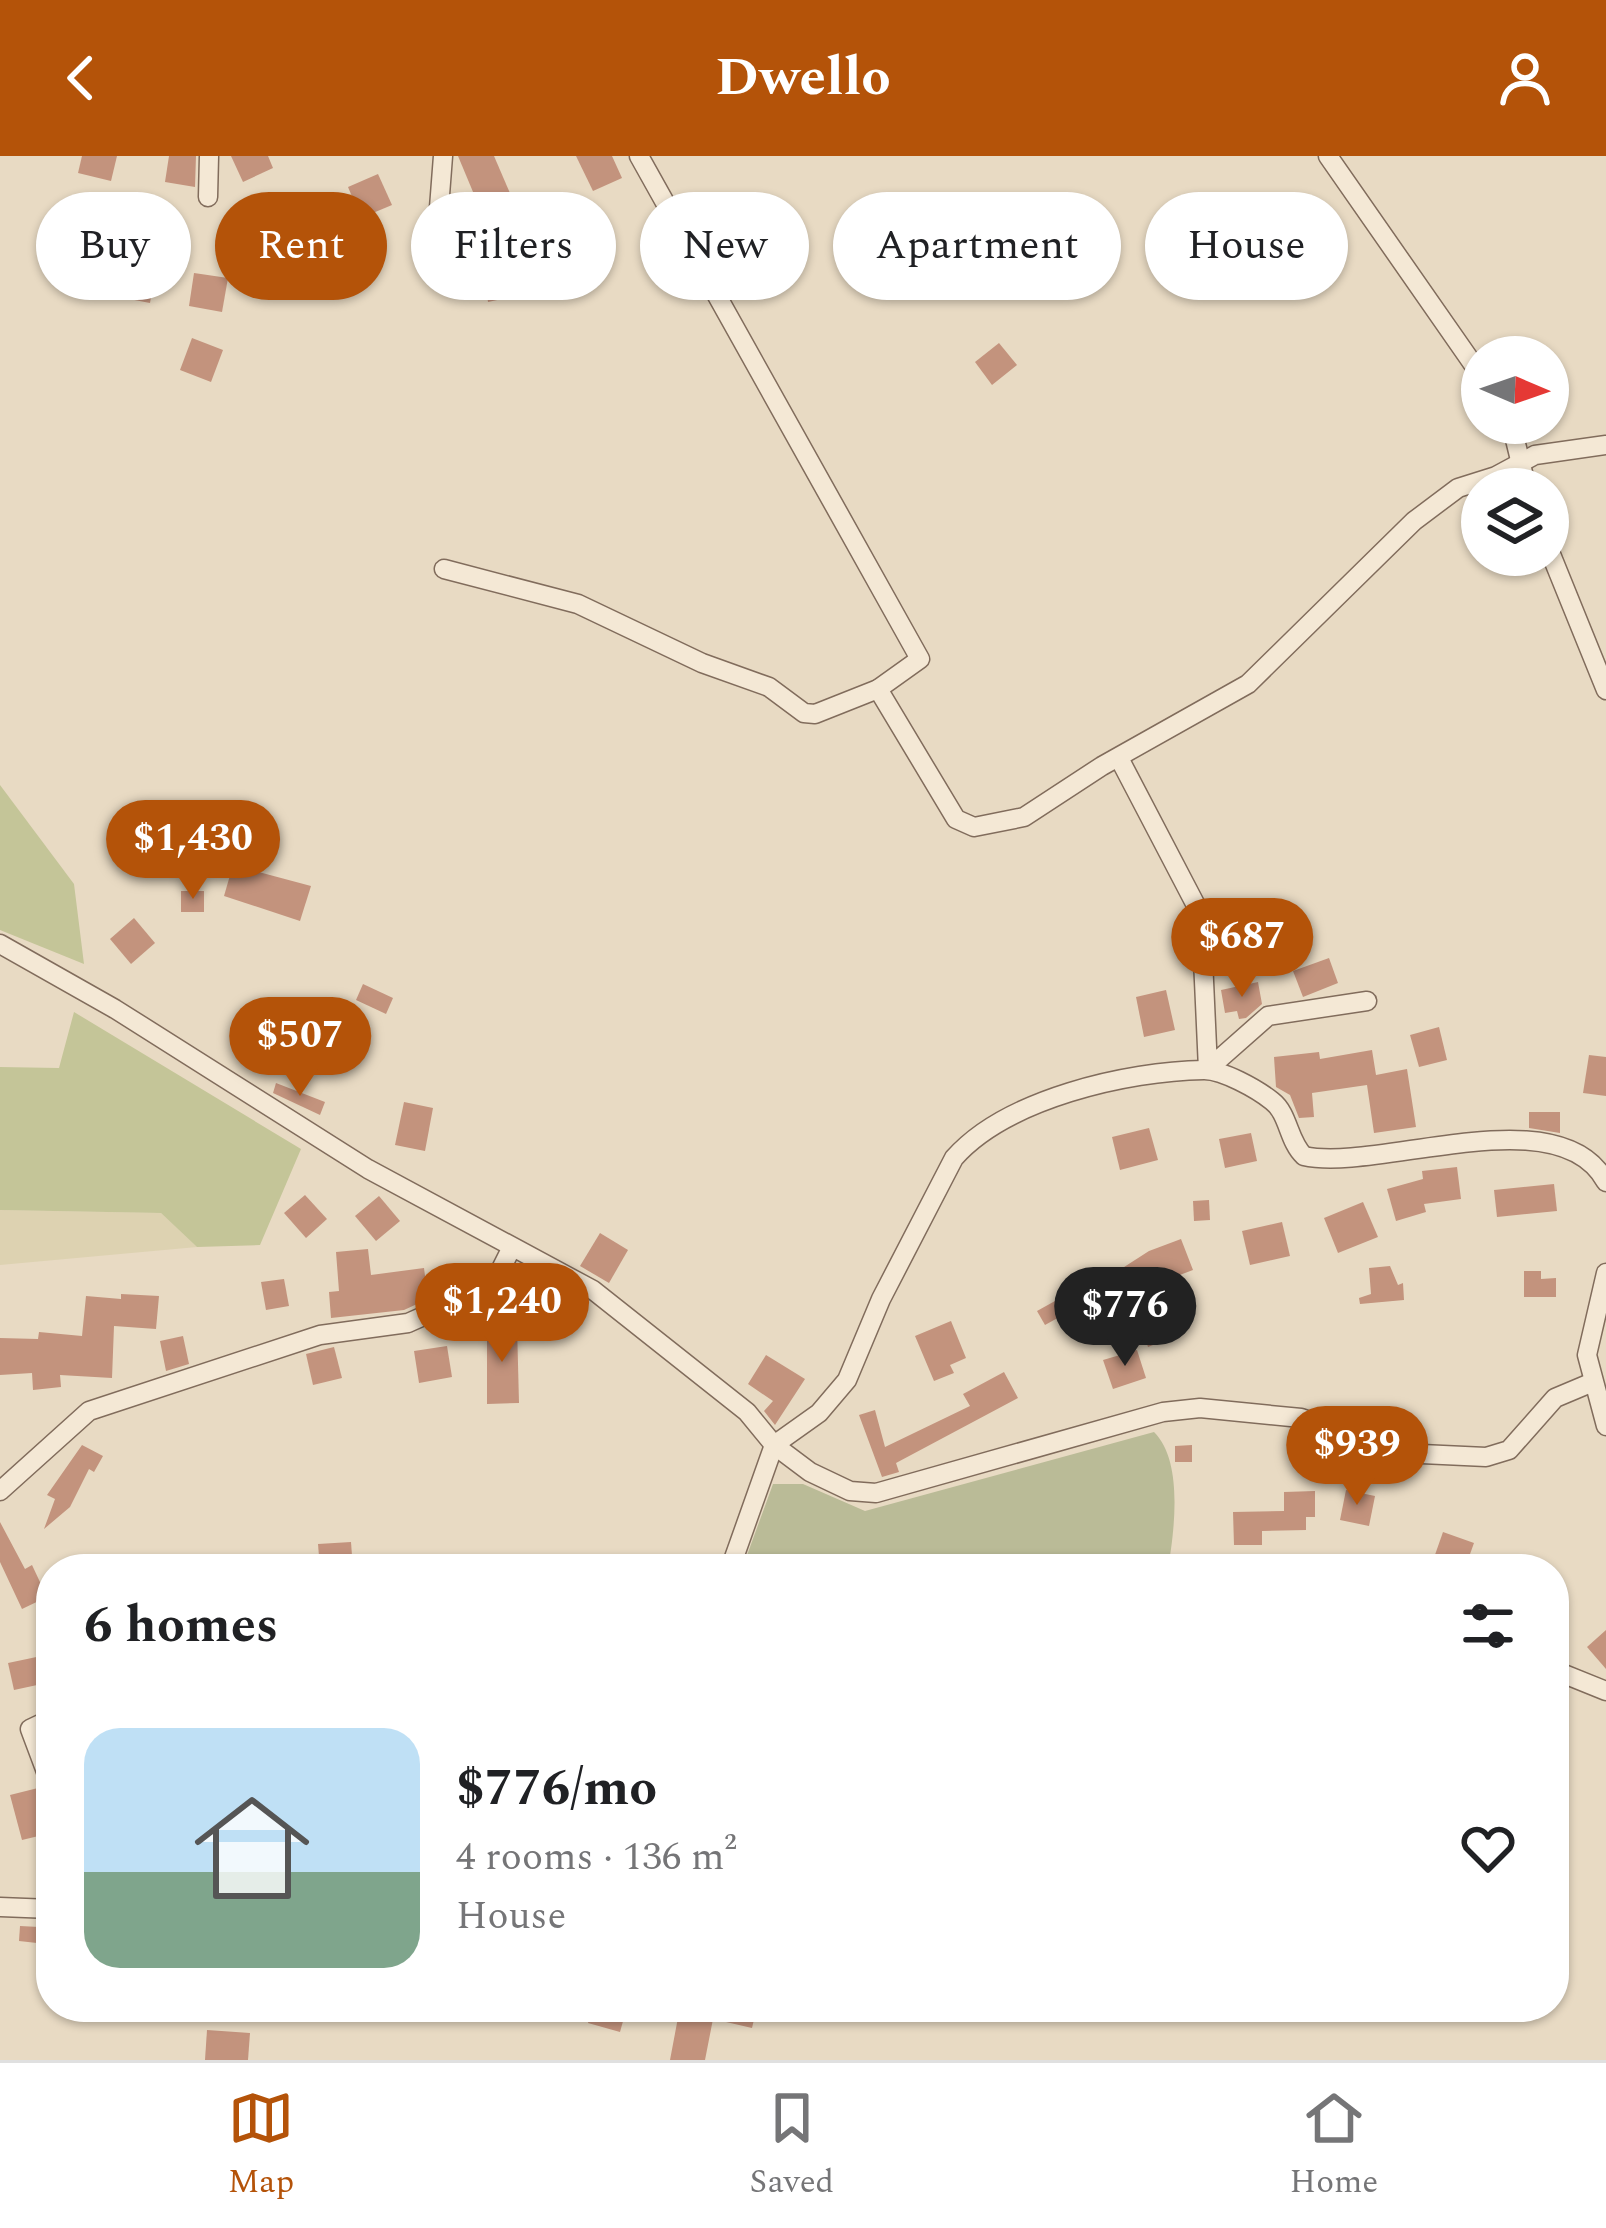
<!DOCTYPE html>
<html lang="en">
<head>
<meta charset="utf-8">
<style>
  body { margin:0; font-family:Spectral,serif; background:#f2f2f2; color:#202124; height:100vh; display:flex; flex-direction:column; font-size:45px; white-space:nowrap }
  * { box-sizing:border-box; margin:0 }
  p { font-size:39px; color:#757577 }
  .icon { flex:none; width:66px; height:66px; fill:none; stroke:currentColor; stroke-width:2; stroke-linecap:round; stroke-linejoin:round }
  .map { position:relative; flex:1; overflow:hidden }
  .drawer { position:absolute; left:36px; top:1398px; width:1533px; height:468px; display:flex; flex-direction:column; background:#fff; border-radius:48px; box-shadow:0 3px 9px #0004 }
  .drawer>* { flex:none }
  .top-card { position:absolute; left:36px; top:36px; width:1536px; height:108px; display:flex; gap:24px }
  .needle { width:78px; rotate:92deg }
  .tools { position:absolute; left:1461px; top:180px; display:grid; gap:24px }
  .tools a { display:grid; place-items:center; width:108px; height:108px; border-radius:50%; background:#fff; box-shadow:0 3px 9px #0004; font-size:60px }
  .price { position:absolute; translate:-50% -102px; padding:0 27px; border-radius:42px; background:#b45309; color:#fff; font-size:39px; line-height:78px; filter:drop-shadow(0 3px 6px #0008) }
  .price::after { content:''; position:absolute; left:50%; top:72px; width:36px; height:27px; margin-left:-18px; background:inherit; clip-path:polygon(0 0,100% 0,50% 100%) }
  .price.selected { background:#222; color:#fff }
  ul { padding:0; list-style:none }
  li { display:flex; align-items:center; gap:36px; height:300px; padding:0 48px }
  li+li { border-top:3px solid #e0e0e0 }
  li span { display:grid; place-items:center; flex:none; width:336px; height:240px; border-radius:36px; color:#555 }
  li>.icon { margin-inline-start:auto }
  span .icon { width:144px; height:144px; fill:#fffc; stroke-width:1 }
  li b { font-size:51px }
  h2 { display:flex; justify-content:space-between; align-items:center; height:144px; padding:0 48px; font-size:51px }
  .tag { padding:0 42px; border-radius:54px; background:#fff; box-shadow:0 3px 9px #0004; font-size:42px; line-height:108px }
  .tag.selected { background:#b45309; color:#fff }
  header { display:flex; justify-content:space-between; align-items:center; height:156px; padding:0 48px; background:#b45309; color:#fff; font-size:54px; font-weight:700 }
  .tab-bar { display:flex; justify-content:space-around; align-items:center; height:168px; border-top:3px solid #e0e0e0; background:#fff; font-size:33px; color:#757577 }
  .tab-bar a { display:grid; justify-items:center; gap:6px }
  .tab-bar .selected { color:#b45309 }
  .map>svg:first-child { display:block }
  .farmland { fill:#ddd2b1 }
  .green { fill:#c4c598 }
  .cemetery { fill:#babb97 }
  .building { fill:#c3937d }
  .lines { fill:none; stroke-linecap:round; stroke-linejoin:round }
  .minor-casing { stroke:#816c5c; stroke-width:21 }
  .minor { stroke:#f4e8d5; stroke-width:18 }
</style>
</head>
<body>
<header><svg class="icon" aria-label="back" viewBox="0 0 24 24"><path d="M15 5l-7 7 7 7"/></svg>Dwello<svg class="icon" aria-label="person" viewBox="0 0 24 24"><circle cx="12" cy="8" r="4"/><path d="M4 21q1-7 8-7t8 7"/></svg></header>
<div class="map">
<svg width="1606" height="1904" viewBox="0 0 1606 1904">
  <rect width="100%" height="100%" fill="#e8dac3"/>
  <!-- farmland -->
  <path class="farmland" d="M0 1054 161 1057 197 1091 0 1109Z"/>
  <!-- green -->
  <g class="green">
    <path d="M0 629 74 728 84 808 0 774Z"/>
    <path d="M74 856 301 993 260 1089 197 1091 161 1057 0 1054V911L59 912Z"/>
  </g>
  <!-- cemetery -->
  <path class="cemetery" d="M1154 1276C1184 1306 1174 1376 1168 1413H742L773 1328H803L865 1355Z"/>
  <!-- building -->
  <g class="building">
    <path d="M82 0H117L111 25 78 17Z"/>
    <path d="M169 0H196L195 31 165 26Z"/>
    <path d="M231 0H268L273 12 243 26Z"/>
    <path d="M458 0H494L522 65 491 79Z"/>
    <path d="M576 0H612L622 22 593 35Z"/>
    <path d="M378 18 392 49 361 62 348 31Z"/>
    <path d="M292 52 302 81 276 90 266 60Z"/>
    <path d="M1072 62 1081 88 1057 104 1037 79Z"/>
    <path d="M79 63 112 68 106 105 156 113 150 147 67 131Z"/>
    <path d="M1209 87 1225 117 1198 135 1179 107Z"/>
    <path d="M523 110 529 137 488 146 484 119Z"/>
    <path d="M194 117 228 122 222 156 189 150Z"/>
    <path d="M192 182 223 194 211 226 180 214Z"/>
    <path d="M999 187 1017 209 992 229 975 206Z"/>
    <path d="M233 709 311 730 300 765 224 740Z"/>
    <rect x="181" y="735" width="23" height="21"/>
    <path d="M134 762 155 787 131 808 110 783Z"/>
    <path d="M1255 764 1267 802 1241 811 1229 772Z"/>
    <path d="M1329 802 1338 827 1303 841 1293 815Z"/>
    <path d="M1258 826 1262 848 1246 862 1239 863 1237 855 1225 857 1221 834Z"/>
    <path d="M363 828 393 842 386 858 356 844Z"/>
    <path d="M1166 834 1175 874 1144 881 1136 841Z"/>
    <path d="M302 842 341 853 335 892 291 879Z"/>
    <path d="M246 860 277 878 262 903 231 885Z"/>
    <path d="M1439 871 1447 904 1419 911 1410 879Z"/>
    <path d="M1372 894 1376 919 1407 913 1416 971 1374 977 1367 929 1312 937 1314 961 1299 962 1290 939 1276 931 1274 901 1319 896 1320 903Z"/>
    <path d="M1589 899 1606 901V940L1583 937Z"/>
    <path d="M276 927 325 946 320 959 273 937Z"/>
    <path d="M404 946 433 952 425 995 395 989Z"/>
    <path d="M1529 956H1560V977L1529 972Z"/>
    <path d="M1149 972 1158 1004 1120 1014 1112 981Z"/>
    <path d="M1251 977 1257 1005 1225 1012 1219 983Z"/>
    <path d="M1457 1011 1461 1043 1424 1048 1426 1056 1396 1065 1387 1033 1423 1023 1422 1015Z"/>
    <path d="M1554 1028 1557 1055 1497 1061 1494 1034Z"/>
    <path d="M305 1039 327 1063 306 1082 284 1057Z"/>
    <path d="M379 1040 400 1065 376 1085 355 1060Z"/>
    <path d="M1209 1044 1210 1064 1194 1065 1193 1045Z"/>
    <path d="M1363 1046 1378 1081 1338 1097 1324 1062Z"/>
    <path d="M1282 1066 1290 1100 1250 1109 1242 1075Z"/>
    <path d="M600 1077 628 1094 609 1127 580 1110Z"/>
    <path d="M1181 1083 1193 1114 1145 1132 1163 1185 1148 1191 1134 1149 1118 1158 1107 1139 1114 1134 1107 1122 1149 1095Z"/>
    <path d="M368 1093 371 1119 424 1112 428 1143 404 1154 331 1162 329 1136 339 1135 336 1096Z"/>
    <path d="M1390 1110 1398 1129 1403 1127 1404 1144 1360 1148 1359 1142 1371 1138 1369 1112Z"/>
    <path d="M1524 1115H1541V1123L1556 1122V1141H1524Z"/>
    <path d="M284 1123 289 1150 266 1154 261 1126Z"/>
    <path d="M121 1138 159 1140 156 1173 114 1170 112 1222 60 1219 61 1231 33 1234 32 1217 0 1219V1182L38 1183 39 1176 82 1180 86 1140 121 1143Z"/>
    <path d="M1055 1145 1063 1159 1045 1169 1037 1155Z"/>
    <path d="M951 1165 966 1202 950 1209 954 1217 934 1225 915 1180Z"/>
    <path d="M487 1169H517L519 1247 487 1248Z"/>
    <path d="M183 1180 189 1208 166 1215 160 1185Z"/>
    <path d="M447 1190 452 1221 419 1227 414 1195Z"/>
    <path d="M334 1191 342 1222 313 1229 306 1198Z"/>
    <path d="M1137 1194 1146 1222 1113 1233 1103 1204Z"/>
    <path d="M766 1199 805 1223 775 1269 764 1255 773 1245 748 1228Z"/>
    <path d="M1004 1216 1018 1242 896 1307 899 1316 882 1321 859 1259 875 1254 885 1291 970 1250 963 1238Z"/>
    <path d="M82 1289 103 1300 94 1316 89 1313 70 1351 44 1373 55 1343 47 1339Z"/>
    <path d="M1192 1289V1306H1175V1290Z"/>
    <path d="M1346 1334 1375 1340 1369 1370 1340 1364Z"/>
    <path d="M1315 1335V1361H1306V1374L1262 1375V1389H1234L1233 1356 1284 1355V1336Z"/>
    <path d="M0 1366 25 1413 32 1409 47 1441 22 1453 0 1406Z"/>
    <path d="M1443 1376 1474 1387 1465 1412 1430 1413Z"/>
    <path d="M351 1386 353 1413H320L318 1388Z"/>
    <path d="M1606 1474V1513L1587 1491Z"/>
    <path d="M46 1499 51 1526 14 1534 8 1507Z"/>
    <path d="M38 1632 51 1677 22 1684 10 1639Z"/>
    <path d="M20 1770 39 1771 37 1787 19 1785Z"/>
    <path d="M592 1851H627L620 1876 588 1867Z"/>
    <path d="M680 1851H757L752 1872 713 1863 705 1904H670Z"/>
    <path d="M207 1874 250 1877 248 1904H205Z"/>
  </g>
  <g class="lines">
    <defs>
      <g id="minor">
        <path d="M443 0 439 52 472 126"/>
        <path d="M1328 0 1482 221"/>
        <path d="M208 41 209 0"/>
        <path d="M1511 267 1527 333"/>
        <path d="M1548 391 1606 534"/>
        <path d="M444 413 578 448 702 507 769 531 804 557 815 558 878 533 920 503 639 0"/>
        <path d="M878 533 956 663 974 671 1024 661 1102 610 1248 528 1414 365 1458 332 1496 320 1535 299 1606 289"/>
        <path d="M1119 602 1201 759 1208 913 1268 860 1367 845"/>
        <path d="M0 788 115 853 368 1013 593 1134 747 1256 774 1289 810 1316 850 1335 876 1337 1163 1256 1200 1252 1301 1262 1400 1297 1486 1301 1509 1294 1555 1242 1593 1226"/>
        <path d="M1606 1117 1587 1199 1606 1270"/>
        <path d="M0 1335 89 1255 320 1179 408 1167 493 1129 511 1093"/>
        <path d="M730 1413 774 1289 819 1257 847 1224 881 1143 954 1002C1006 943 1127 915 1204 914 1223 914 1257 933 1272 945 1289 958 1288 985 1304 1000 1377 1017 1559 939 1606 1026"/>
        <path d="M1554 1514 1606 1535"/>
        <path d="M51 1563 30 1573 51 1629"/>
        <path d="M0 1751 51 1753"/>
        <path d="M46 1753 51 1727"/>
      </g>
    </defs>
    <!-- minor casing -->
    <use href="#minor" class="minor-casing"/>
    <!-- minor -->
    <use href="#minor" class="minor"/>
  </g>
</svg>
<div class="tools">
<a><svg class="needle" viewBox="-14 -14 28 28"><path d="M0-13l5 13h-10z" fill="#e53935"/><path d="M0 13l5-13h-10z" fill="#757577"/></svg></a>
<a><svg class="icon" aria-label="layers" viewBox="0 0 24 24"><path d="M12 4l9 5-9 5-9-5zM3 14l9 5 9-5"/></svg></a>
</div>
<b class="price" style="left:193px;top:746px">$1,430</b>
<b class="price" style="left:1242px;top:844px">$687</b>
<b class="price" style="left:300px;top:943px">$507</b>
<b class="price" style="left:502px;top:1209px">$1,240</b>
<b class="price selected" style="left:1125px;top:1213px">$776</b>
<b class="price" style="left:1357px;top:1352px">$939</b>
<div class="top-card">
<a class="tag">Buy</a>
<a class="tag selected">Rent</a>
<a class="tag">Filters</a>
<a class="tag">New</a>
<a class="tag">Apartment</a>
<a class="tag">House</a>
</div>
<section class="drawer">
<h2>6 homes<svg class="icon" aria-label="filters" viewBox="0 0 24 24"><path d="M4 7h16M4 17h16"/><circle cx="9" cy="7" r="2"/><circle cx="15" cy="17" r="2"/></svg></h2>
<ul>
<li><span style="background:linear-gradient(#bfe0f5 60%,#7fa58c 0)"><svg class="icon" aria-label="home" viewBox="0 0 24 24"><path d="M3 11l9-7 9 7M6 9v11h12V9"/></svg></span><div><b>$776/mo</b><p>4 rooms · 136 m²</p><p>House</p></div><svg class="icon" aria-label="heart" viewBox="0 0 24 24"><path d="M12 20l-8-8c-3-5 5-10 8-4 3-6 11-1 8 4z"/></svg></li>
</ul>
</section>
</div>
<nav class="tab-bar">
<a class="selected"><svg class="icon" aria-label="map" viewBox="0 0 24 24"><path d="M3 6l6-2 6 2 6-2v14l-6 2-6-2-6 2zM9 4v14M15 6v14"/></svg>Map</a>
<a><svg class="icon" aria-label="saved" viewBox="0 0 24 24"><path d="M7 4h10v16l-5-4-5 4z"/></svg>Saved</a>
<a><svg class="icon" aria-label="home" viewBox="0 0 24 24"><path d="M3 11l9-7 9 7M6 9v11h12V9"/></svg>Home</a>
</nav>
</body>
</html>
